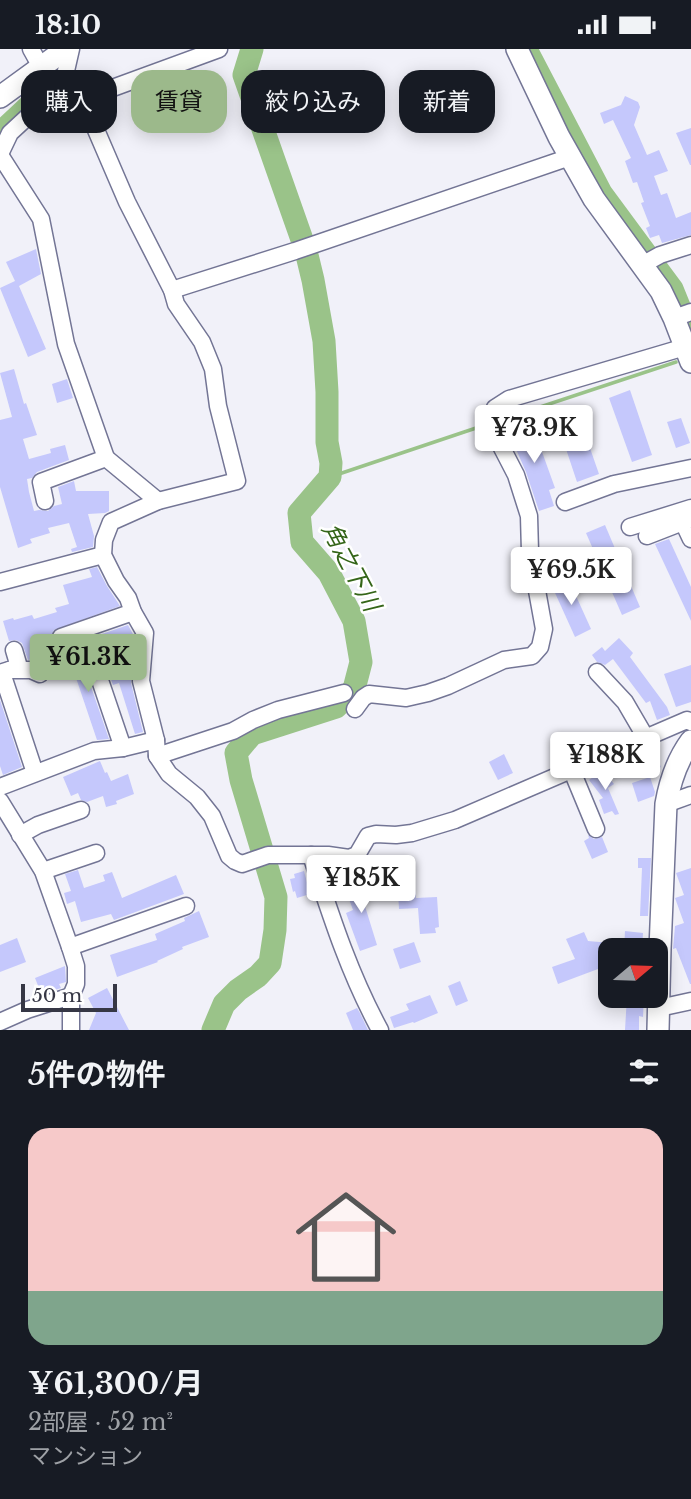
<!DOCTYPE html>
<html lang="ja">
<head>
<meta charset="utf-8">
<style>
  body { margin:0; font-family:"Libre Baskerville","Noto Sans JP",serif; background:#20242c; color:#f1f3f6; height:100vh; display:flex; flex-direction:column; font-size:26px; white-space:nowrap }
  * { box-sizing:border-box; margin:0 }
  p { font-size:23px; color:#9ea1a6 }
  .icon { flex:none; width:38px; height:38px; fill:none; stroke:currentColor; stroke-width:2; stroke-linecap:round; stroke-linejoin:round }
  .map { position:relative; height:981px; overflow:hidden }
  .side { display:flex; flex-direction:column; background:#171b24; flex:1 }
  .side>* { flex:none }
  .guide { position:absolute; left:21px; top:21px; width:649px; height:63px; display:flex; gap:14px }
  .needle { width:46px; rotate:71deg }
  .controls { position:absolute; left:598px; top:889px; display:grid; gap:14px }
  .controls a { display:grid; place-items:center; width:70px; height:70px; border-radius:14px; background:#171b24; box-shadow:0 4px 18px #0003; font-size:35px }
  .scale { position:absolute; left:21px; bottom:18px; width:96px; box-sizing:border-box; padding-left:7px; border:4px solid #363745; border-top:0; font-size:19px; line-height:24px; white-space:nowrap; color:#363745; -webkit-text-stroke:5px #fff; paint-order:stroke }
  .price { position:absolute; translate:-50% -60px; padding:0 16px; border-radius:7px; background:#fff; color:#222; font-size:23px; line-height:46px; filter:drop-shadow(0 2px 4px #0008) }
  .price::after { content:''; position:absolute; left:50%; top:42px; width:21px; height:16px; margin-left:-10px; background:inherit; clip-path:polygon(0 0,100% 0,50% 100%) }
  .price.on { background:#9cb98b; color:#111 }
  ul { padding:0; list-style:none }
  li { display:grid; align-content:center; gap:14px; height:371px; padding:0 28px }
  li+li { border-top:2px solid #363941 }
  li span { display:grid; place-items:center; height:217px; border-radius:21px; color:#555 }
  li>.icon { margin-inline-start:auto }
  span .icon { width:126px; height:126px; fill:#fffc; stroke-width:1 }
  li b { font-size:30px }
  h2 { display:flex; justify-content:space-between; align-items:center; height:84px; padding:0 28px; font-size:30px }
  .pill { padding:0 24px; border-radius:21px; background:#171b24; box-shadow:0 4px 18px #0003; font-size:24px; line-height:63px }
  .pill.on { background:#9cb98b; color:#111 }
  .status { display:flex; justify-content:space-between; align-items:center; height:49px; padding:0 35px; background:#171b24; direction:ltr }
  .status svg { height:19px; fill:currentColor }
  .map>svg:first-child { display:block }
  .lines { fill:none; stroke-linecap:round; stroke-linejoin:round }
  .stream { stroke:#9ac389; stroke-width:3.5 }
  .canal { stroke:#9ac389; stroke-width:14 }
  .river { stroke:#9ac389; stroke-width:23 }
  .building { fill:#c5c8fc }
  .street-casing { stroke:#737595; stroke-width:19 }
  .secondary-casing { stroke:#737595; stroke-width:24 }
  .street { stroke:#fff; stroke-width:16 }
  .secondary { stroke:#fff; stroke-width:21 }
  .labels { text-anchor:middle; stroke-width:5; stroke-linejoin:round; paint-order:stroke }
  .water-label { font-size:24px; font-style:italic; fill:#346518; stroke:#fff }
</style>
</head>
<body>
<div class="status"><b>18:10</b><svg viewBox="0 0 49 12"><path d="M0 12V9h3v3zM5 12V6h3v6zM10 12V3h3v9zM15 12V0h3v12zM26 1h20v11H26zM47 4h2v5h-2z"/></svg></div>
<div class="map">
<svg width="691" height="981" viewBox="0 0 691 981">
  <rect width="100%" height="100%" fill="#f1f1f9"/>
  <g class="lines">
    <!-- stream -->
    <g class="stream">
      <path d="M498 372 676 313"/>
      <path d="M330 428 488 375"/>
    </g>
    <!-- canal -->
    <g class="canal">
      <path d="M531 0 605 142 676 238 691 275"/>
      <path d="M0 78 57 25"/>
    </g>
    <!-- river -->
    <path class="river" d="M213 981 224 955 238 941 258 927 270 914 275 881 276 848 241 731 236 704 252 685 336 658 354 640 361 613 354 572 329 524 302 493 299 464 330 428 331 414 327 393V343L324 292 313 231 306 202 244 26 252 0"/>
  </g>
  <!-- building -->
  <g class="building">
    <path d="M625 47 638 53 640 58 634 76 647 106 659 101 668 122 654 127 661 146 667 144 676 169 691 163V186L662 194 659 186 650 189 646 179 650 177 641 154 644 153 637 133 633 134 625 112 631 109 613 71 604 75 600 64 621 56Z"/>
    <path d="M691 79V116H690L676 84Z"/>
    <path d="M36 200 41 225 19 237 46 300 28 308 0 239 15 232 6 213Z"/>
    <path d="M14 320 24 355 26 354 37 386 23 390 29 410 51 404 50 400 65 396 69 411 37 423 32 429 27 430 29 443 34 462 39 461 48 462 54 457 62 455 58 438 74 432 76 442H109V462L105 464 88 465 94 487 93 498 72 503 71 500 77 498 69 474 48 479 50 484 30 490 32 494 18 499 0 438V371L12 368 0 324Z"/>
    <path d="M67 330 73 349 57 354 52 335Z"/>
    <path d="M630 341 652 406 632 413 609 349Z"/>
    <path d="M576 359 599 425 577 433 555 367Z"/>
    <path d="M681 369 690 394 676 399 667 373Z"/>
    <path d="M532 375 555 439 549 441 554 457 539 462 526 423 509 384Z"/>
    <path d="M605 476 640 558 622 566 586 484Z"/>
    <path d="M669 490 691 538V572L655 495Z"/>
    <path d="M97 518 107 537 120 557 54 581 51 588 43 591 49 613 43 615 33 610 28 611 22 594 16 591 9 592 3 572 13 569 14 571 32 566 34 570 57 563 55 559 69 555 63 536 92 528 89 520Z"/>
    <path d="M567 527 591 580 575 588 551 535Z"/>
    <path d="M128 576 134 587 131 634 143 683 135 685 119 634 113 636 96 587Z"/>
    <path d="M619 589 633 604 630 608 667 658 670 666 657 671 650 652 646 654 613 610 605 616 597 613 592 606 602 598 605 602Z"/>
    <path d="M76 594 109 690 97 691 74 623 75 622 67 597Z"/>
    <path d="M691 616V653L676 658 664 625Z"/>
    <path d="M0 651 22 718 3 726 0 717Z"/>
    <path d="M652 697 661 718 641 727 632 706Z"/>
    <path d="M504 705 513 724 498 731 489 713Z"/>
    <path d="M100 712 105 724 107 723 111 732 128 725 134 745 116 752 117 755 106 758 103 747 87 753 81 751 78 744 71 747 63 728Z"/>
    <path d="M603 721 614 735 608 739 619 765 615 766 612 762 604 765 599 751 603 749 589 731Z"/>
    <path d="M650 728 655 743 654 747 638 753 632 734Z"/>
    <path d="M588 786 594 790 602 788 608 803 592 810 584 792 589 789Z"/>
    <path d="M638 809H651L648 867H640L642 819H638Z"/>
    <path d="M691 819V935H690L676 899 673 900 675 877 684 874 675 849 684 846 676 824Z"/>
    <path d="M78 821 84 839 105 832 103 826 112 823 122 849 176 826 184 845 114 871 111 865 81 873 75 852 67 855 64 844 71 842 65 825Z"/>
    <path d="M304 822 310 845 297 849 295 842 293 843 290 830 295 829 294 825Z"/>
    <path d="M364 832 367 841 372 839 376 850 364 854 377 896 360 902 346 864 353 861 345 839Z"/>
    <path d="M415 841 416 849 437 848 439 878 435 879 436 884 420 885 418 859 399 860 398 842Z"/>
    <path d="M199 862 209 888 182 898 183 900 157 912 158 913 117 928 110 906 157 891 155 885 185 872 184 869Z"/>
    <path d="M625 882 643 884 642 901H624Z"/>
    <path d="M584 883 588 892 611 894V921L598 920 558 935 552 918 575 910 566 890Z"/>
    <path d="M17 889 26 913 0 923V896Z"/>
    <path d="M414 893 421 913 400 920 393 900Z"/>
    <path d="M65 917 66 933 59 935 61 939 46 944 43 937 39 939 35 929Z"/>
    <path d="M460 932 468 952 456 957 448 937Z"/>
    <path d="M107 939 129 981H89L96 964 88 949Z"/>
    <path d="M430 946 438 964 414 974 413 973 394 979 390 968 409 961 406 955Z"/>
    <path d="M627 947H644L643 968 639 967V981H625Z"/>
    <path d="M357 959 360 964 368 981H353L346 964Z"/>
  </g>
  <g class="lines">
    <defs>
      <g id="street">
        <path d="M31 0 41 18"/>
        <path d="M55 41 77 52 219 0"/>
        <path d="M77 52 87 60 127 153 172 241 176 255 202 293 213 320 218 357 237 432 158 452 111 473 104 491 103 506 116 532 128 549 133 563 145 584 141 632 156 691 157 707 169 725 197 748 212 767 229 807 235 812 242 815 268 806H328L349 809 357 806 368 787 376 785 396 786 412 784 455 771 687 671 691 673"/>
        <path d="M0 105 10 84 63 35 71 0"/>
        <path d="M0 106 41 170 66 295 106 409 41 433 45 452"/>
        <path d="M642 216 660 206 691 196"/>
        <path d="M172 241 295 202 570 108"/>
        <path d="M674 269 691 263"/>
        <path d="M106 409 158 452"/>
        <path d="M565 453 614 435 691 419"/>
        <path d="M691 470 683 473 691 490"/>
        <path d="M630 478 691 459"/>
        <path d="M647 487 683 473"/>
        <path d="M0 533 103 506"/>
        <path d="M83 581 123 699"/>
        <path d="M61 588 133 563"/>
        <path d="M10 621H31L40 625"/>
        <path d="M597 623 625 653 646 689"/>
        <path d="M0 624 19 618 14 601"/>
        <path d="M2 624 35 724"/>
        <path d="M355 660 363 649 369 645 406 649 428 644 448 637 504 611 532 607 540 598 544 580 530 503 529 467 516 426 501 397 493 378 495 359 509 350 685 298"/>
        <path d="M157 707 233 682 253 671 278 661 344 644"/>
        <path d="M572 722 596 780"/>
        <path d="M0 738 94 702 123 699 156 691"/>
        <path d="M0 752 43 822 70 898 76 917V935L71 947V981"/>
        <path d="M666 755 691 746"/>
        <path d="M20 786 38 776 81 761"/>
        <path d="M311 806C331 867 349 924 380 981"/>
        <path d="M43 822 96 804"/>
        <path d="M70 898 186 857"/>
        <path d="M659 959 691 952"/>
        <path d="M0 973 27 961 71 947"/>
      </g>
      <g id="secondary">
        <path d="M517 0 559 88 594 150 661 242 674 269 691 313"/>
        <path d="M0 48 66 0"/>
        <path d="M658 981 660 900 666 755C670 732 677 711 691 692"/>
      </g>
    </defs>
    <!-- street casing -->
    <use href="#street" class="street-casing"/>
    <!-- secondary casing -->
    <use href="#secondary" class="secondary-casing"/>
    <!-- street -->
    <use href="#street" class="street"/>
    <!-- secondary -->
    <use href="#secondary" class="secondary"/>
  </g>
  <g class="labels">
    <!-- water labels -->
    <g class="water-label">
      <text transform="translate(351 518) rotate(62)" y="8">角之下川</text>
    </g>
  </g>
</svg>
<div class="controls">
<a><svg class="needle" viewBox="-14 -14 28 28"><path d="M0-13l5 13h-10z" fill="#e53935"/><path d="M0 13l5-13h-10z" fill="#9ea1a6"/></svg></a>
</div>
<div class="scale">50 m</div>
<b class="price" style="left:534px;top:416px">¥73.9K</b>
<b class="price" style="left:571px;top:558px">¥69.5K</b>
<b class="price on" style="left:88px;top:645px">¥61.3K</b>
<b class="price" style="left:605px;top:743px">¥188K</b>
<b class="price" style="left:361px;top:866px">¥185K</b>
<div class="guide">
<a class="pill">購入</a>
<a class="pill on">賃貸</a>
<a class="pill">絞り込み</a>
<a class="pill">新着</a>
</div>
</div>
<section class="side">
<h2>5件の物件<svg class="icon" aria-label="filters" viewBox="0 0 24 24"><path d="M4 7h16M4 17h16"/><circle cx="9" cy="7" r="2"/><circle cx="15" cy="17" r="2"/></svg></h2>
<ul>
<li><span style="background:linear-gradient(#f6c9c9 75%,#7fa58c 0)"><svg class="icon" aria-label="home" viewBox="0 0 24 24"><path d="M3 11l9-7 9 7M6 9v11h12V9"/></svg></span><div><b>¥61,300/月</b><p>2部屋 · 52 m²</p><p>マンション</p></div></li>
</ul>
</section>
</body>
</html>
